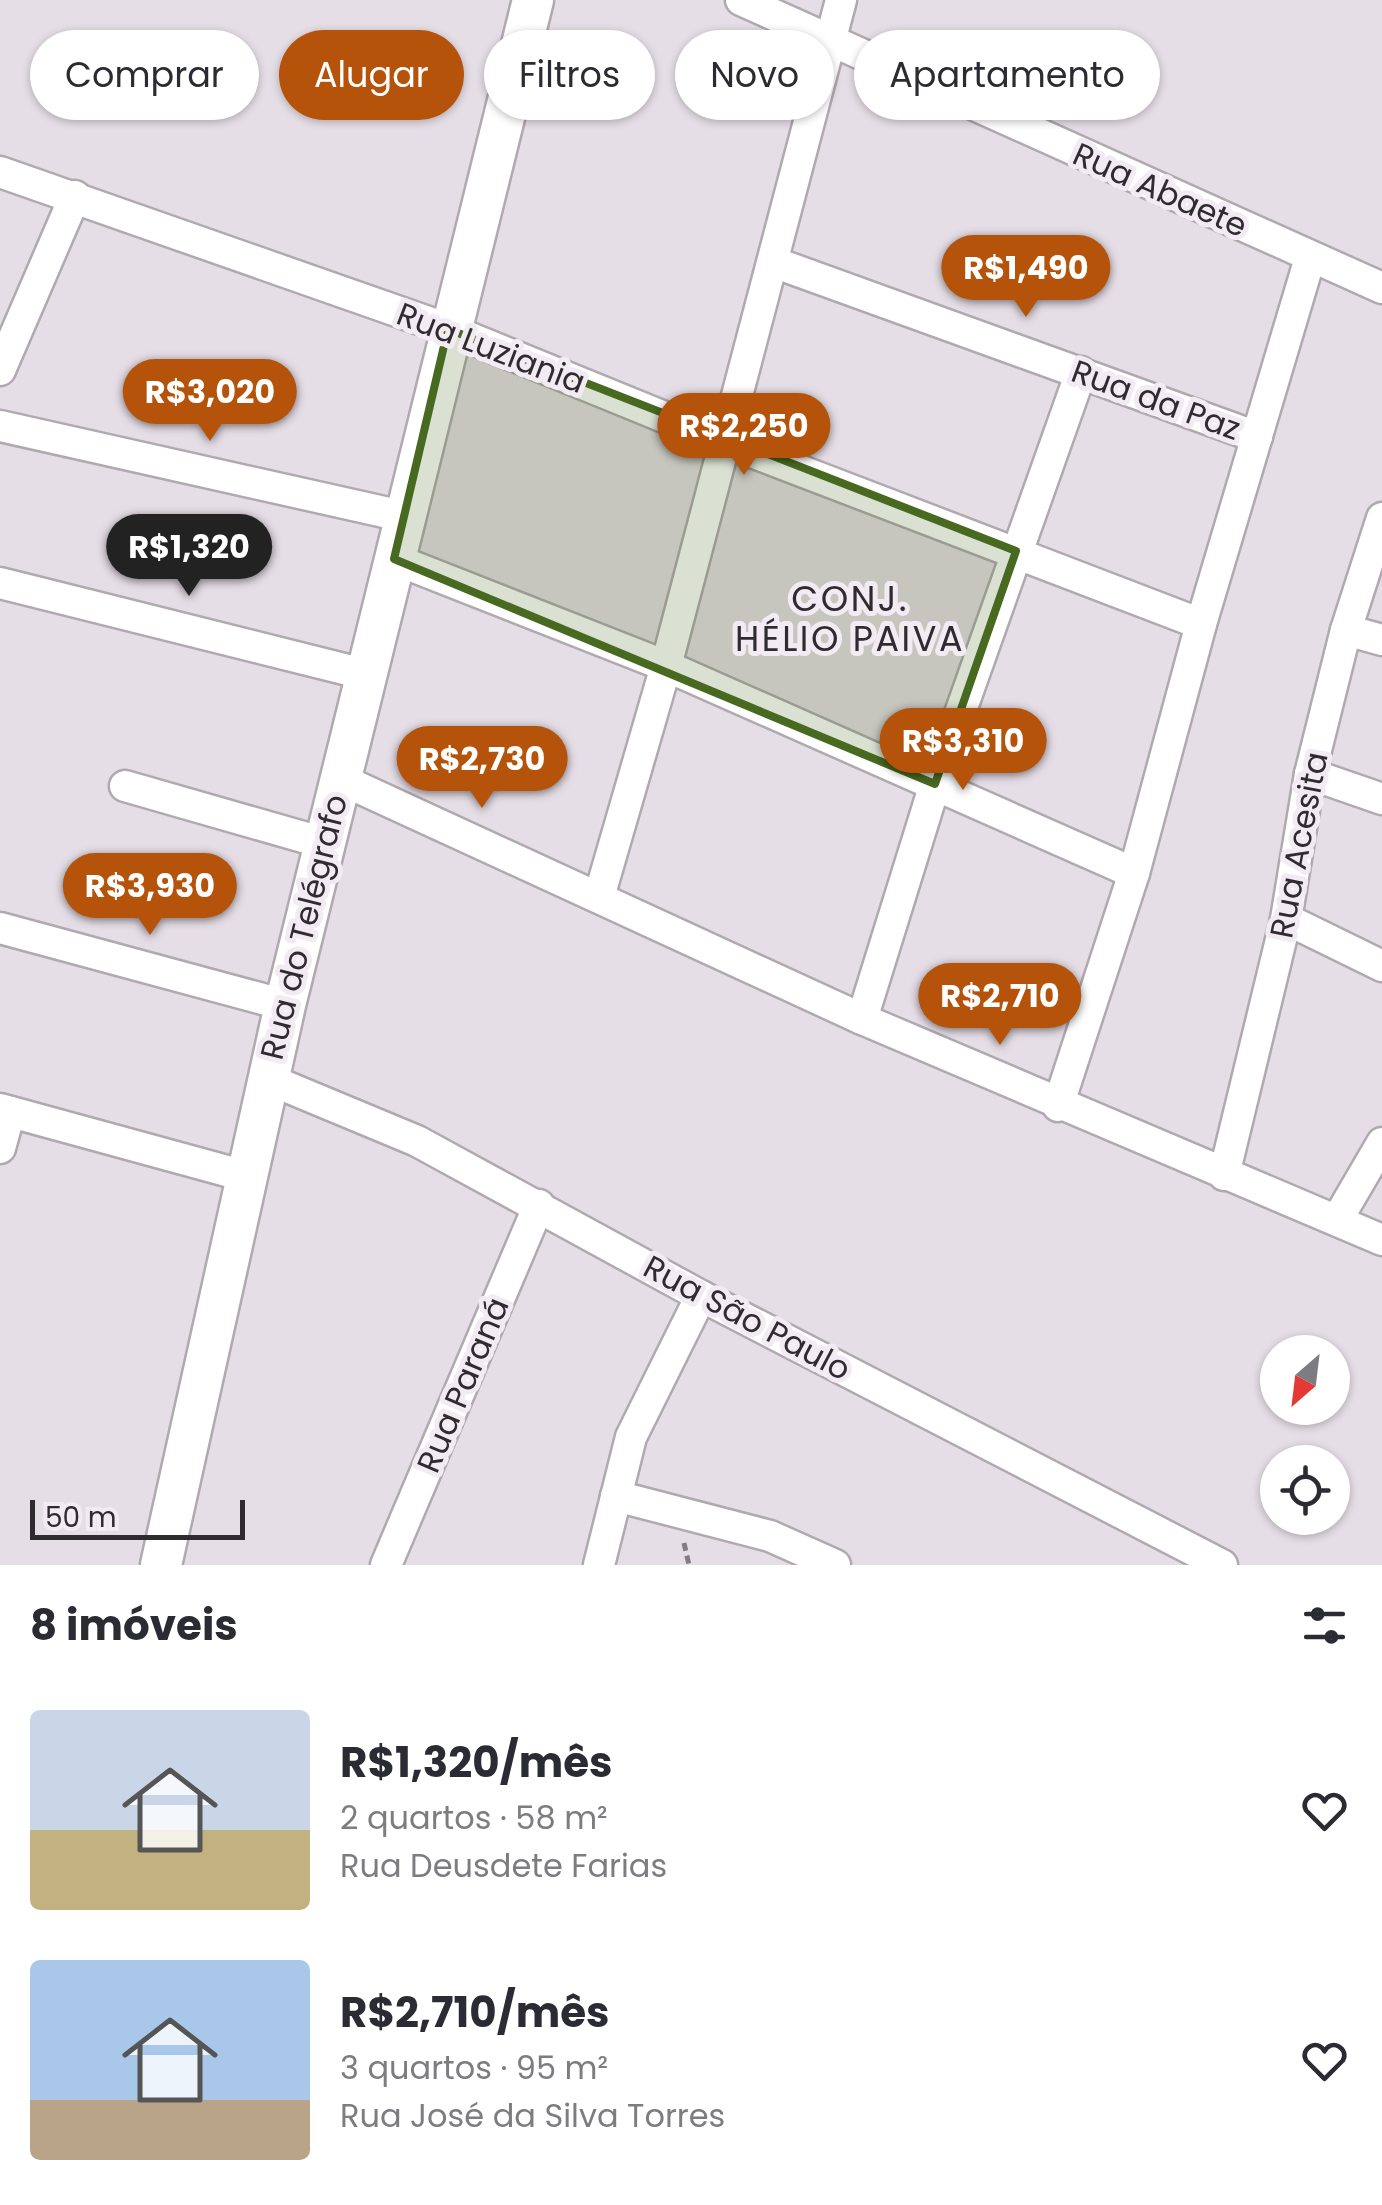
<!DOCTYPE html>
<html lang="pt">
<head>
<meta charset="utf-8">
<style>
  body { margin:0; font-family:Poppins,sans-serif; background:#f2f2f3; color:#2b2b33; height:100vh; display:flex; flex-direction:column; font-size:38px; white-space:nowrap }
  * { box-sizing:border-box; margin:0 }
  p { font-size:32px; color:#7c7c81 }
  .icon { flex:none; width:55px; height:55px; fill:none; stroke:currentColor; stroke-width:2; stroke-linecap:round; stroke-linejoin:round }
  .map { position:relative; height:1565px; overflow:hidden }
  .panel { display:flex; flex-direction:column; background:#fff; flex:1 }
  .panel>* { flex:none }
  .hud { position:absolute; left:30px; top:30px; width:1322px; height:90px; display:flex; gap:20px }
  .needle { width:65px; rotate:208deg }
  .buttons { position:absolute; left:1260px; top:1335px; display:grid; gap:20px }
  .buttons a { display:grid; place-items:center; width:90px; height:90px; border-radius:50%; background:#fff; box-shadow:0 2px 8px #0004; font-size:50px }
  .scale { position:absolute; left:30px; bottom:25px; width:215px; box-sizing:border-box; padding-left:10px; border:5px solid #2f2c2f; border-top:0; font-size:28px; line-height:35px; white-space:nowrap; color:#2f2c2f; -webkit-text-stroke:8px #f3ebf3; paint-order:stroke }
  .price { position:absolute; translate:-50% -85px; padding:0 22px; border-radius:35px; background:#b45309; color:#fff; font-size:32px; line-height:65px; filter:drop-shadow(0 2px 5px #0008) }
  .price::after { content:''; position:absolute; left:50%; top:60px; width:30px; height:22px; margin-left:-15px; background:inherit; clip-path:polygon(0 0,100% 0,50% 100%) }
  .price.current { background:#222; color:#fff }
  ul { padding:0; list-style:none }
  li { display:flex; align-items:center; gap:30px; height:250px; padding:0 30px }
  li span { display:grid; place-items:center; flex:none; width:280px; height:200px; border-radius:10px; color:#555 }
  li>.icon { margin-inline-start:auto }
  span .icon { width:120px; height:120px; fill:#fffc; stroke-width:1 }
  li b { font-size:42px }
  h2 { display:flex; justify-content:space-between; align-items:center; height:120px; padding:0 30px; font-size:42px }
  .pill { padding:0 35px; border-radius:45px; background:#fff; box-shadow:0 2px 8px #0004; font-size:35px; line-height:90px }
  .pill.current { background:#b45309; color:#fff }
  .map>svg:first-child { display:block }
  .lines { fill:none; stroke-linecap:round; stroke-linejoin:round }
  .street-casing { stroke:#b0a9b0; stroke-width:35 }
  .secondary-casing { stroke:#b0a9b0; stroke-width:45 }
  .path { stroke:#827d82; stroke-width:5; stroke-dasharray:8 5; stroke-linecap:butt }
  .street { stroke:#fff; stroke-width:30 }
  .secondary { stroke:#fff; stroke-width:40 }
  .marked { fill:#486920; fill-opacity:0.2; stroke:#486920; stroke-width:8; stroke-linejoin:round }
  .labels { text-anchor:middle; stroke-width:10; stroke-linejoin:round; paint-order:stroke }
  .street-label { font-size:32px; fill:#2f2c2f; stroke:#f3ebf3 }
  .neighbourhood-label { font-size:35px; letter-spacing:2.5px; fill:#2f2c2f; stroke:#f3ebf3 }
</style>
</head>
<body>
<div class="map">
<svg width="1382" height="1565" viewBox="0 0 1382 1565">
  <rect width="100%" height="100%" fill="#e6dee6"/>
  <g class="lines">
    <defs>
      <g id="street">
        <path d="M741 0 1382 288"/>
        <path d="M0 172 448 329 723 441 1201 624"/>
        <path d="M773 262 1257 437"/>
        <path d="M0 370 75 196"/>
        <path d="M0 426 402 516"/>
        <path d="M394 559 666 666 1134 873"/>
        <path d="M0 583 364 674"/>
        <path d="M1346 630 1382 640"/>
        <path d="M1310 774 1382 799"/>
        <path d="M340 779 862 1019 1382 1240"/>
        <path d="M125 786 324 843"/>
        <path d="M599 897 666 666 841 0"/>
        <path d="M1286 919 1382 966"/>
        <path d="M0 928 285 1005"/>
        <path d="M862 1019 935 784 1081 372"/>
        <path d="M268 1079 417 1141 701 1296 1222 1565"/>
        <path d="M1058 1106 1134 873 1201 624 1310 258"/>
        <path d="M0 1109 245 1176"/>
        <path d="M0 1148 10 1112"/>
        <path d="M1224 1175 1286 919 1310 774 1346 630 1382 518"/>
        <path d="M1337 1220 1382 1143"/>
        <path d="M616 1496 770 1536 835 1565"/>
        <path d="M386 1565 539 1205"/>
        <path d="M599 1565 631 1437 701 1296"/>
      </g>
      <path id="secondary" d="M161 1565 285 1005 533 0"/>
    </defs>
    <!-- street casing -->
    <use href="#street" class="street-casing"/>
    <!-- secondary casing -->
    <use href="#secondary" class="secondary-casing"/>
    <!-- path -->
    <path class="path" d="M684 1543 689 1565"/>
    <!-- street -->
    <use href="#street" class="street"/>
    <!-- secondary -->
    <use href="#secondary" class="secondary"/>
  </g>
  <!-- marked area -->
  <path class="marked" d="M448 329 1016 551 935 784 394 559Z"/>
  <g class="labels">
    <!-- street labels -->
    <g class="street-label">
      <text transform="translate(1160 190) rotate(24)" y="11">Rua Abaete</text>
      <text transform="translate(491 348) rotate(21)" y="11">Rua Luziania</text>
      <text transform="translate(1156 400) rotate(20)" y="11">Rua da Paz</text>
      <text transform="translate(1299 845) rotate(-79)" y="11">Rua Acesita</text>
      <text transform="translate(304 927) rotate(-76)" y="11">Rua do Telégrafo</text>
      <text transform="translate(747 1318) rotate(28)" y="11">Rua São Paulo</text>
      <text transform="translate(463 1385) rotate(-67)" y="11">Rua Paraná</text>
    </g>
    <!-- neighbourhood labels -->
    <g class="neighbourhood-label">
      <text x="850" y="611">CONJ.<tspan x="850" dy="40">HÉLIO PAIVA</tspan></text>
    </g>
  </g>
</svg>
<div class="buttons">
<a><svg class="needle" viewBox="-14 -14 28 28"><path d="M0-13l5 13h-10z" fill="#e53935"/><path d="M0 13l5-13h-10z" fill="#7c7c81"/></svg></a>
<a><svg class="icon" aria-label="locate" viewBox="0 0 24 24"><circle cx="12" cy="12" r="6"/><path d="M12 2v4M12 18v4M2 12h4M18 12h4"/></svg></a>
</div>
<div class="scale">50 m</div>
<b class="price" style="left:1026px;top:320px">R$1,490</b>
<b class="price" style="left:210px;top:444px">R$3,020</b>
<b class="price" style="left:744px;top:478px">R$2,250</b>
<b class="price current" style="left:189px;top:599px">R$1,320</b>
<b class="price" style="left:963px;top:793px">R$3,310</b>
<b class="price" style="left:482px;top:811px">R$2,730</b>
<b class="price" style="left:150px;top:938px">R$3,930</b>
<b class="price" style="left:1000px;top:1048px">R$2,710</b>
<div class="hud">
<a class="pill">Comprar</a>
<a class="pill current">Alugar</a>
<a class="pill">Filtros</a>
<a class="pill">Novo</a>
<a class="pill">Apartamento</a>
</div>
</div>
<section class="panel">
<h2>8 imóveis<svg class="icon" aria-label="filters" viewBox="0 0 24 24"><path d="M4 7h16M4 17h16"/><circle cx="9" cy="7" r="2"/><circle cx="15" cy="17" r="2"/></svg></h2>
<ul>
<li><span style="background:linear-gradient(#c9d6e8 60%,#c2b280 0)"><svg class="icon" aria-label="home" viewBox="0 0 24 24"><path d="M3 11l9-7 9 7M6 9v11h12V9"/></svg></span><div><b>R$1,320/mês</b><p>2 quartos · 58 m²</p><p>Rua Deusdete Farias</p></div><svg class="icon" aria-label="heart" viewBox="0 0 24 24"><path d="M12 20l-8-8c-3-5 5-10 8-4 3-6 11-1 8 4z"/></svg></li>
<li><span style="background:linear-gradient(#a9c7e8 70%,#b9a48a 0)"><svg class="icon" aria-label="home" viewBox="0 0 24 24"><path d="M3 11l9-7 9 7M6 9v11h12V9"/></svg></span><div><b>R$2,710/mês</b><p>3 quartos · 95 m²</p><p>Rua José da Silva Torres</p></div><svg class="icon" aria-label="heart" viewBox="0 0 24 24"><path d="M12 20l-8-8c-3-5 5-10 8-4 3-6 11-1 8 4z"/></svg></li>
</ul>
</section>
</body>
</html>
